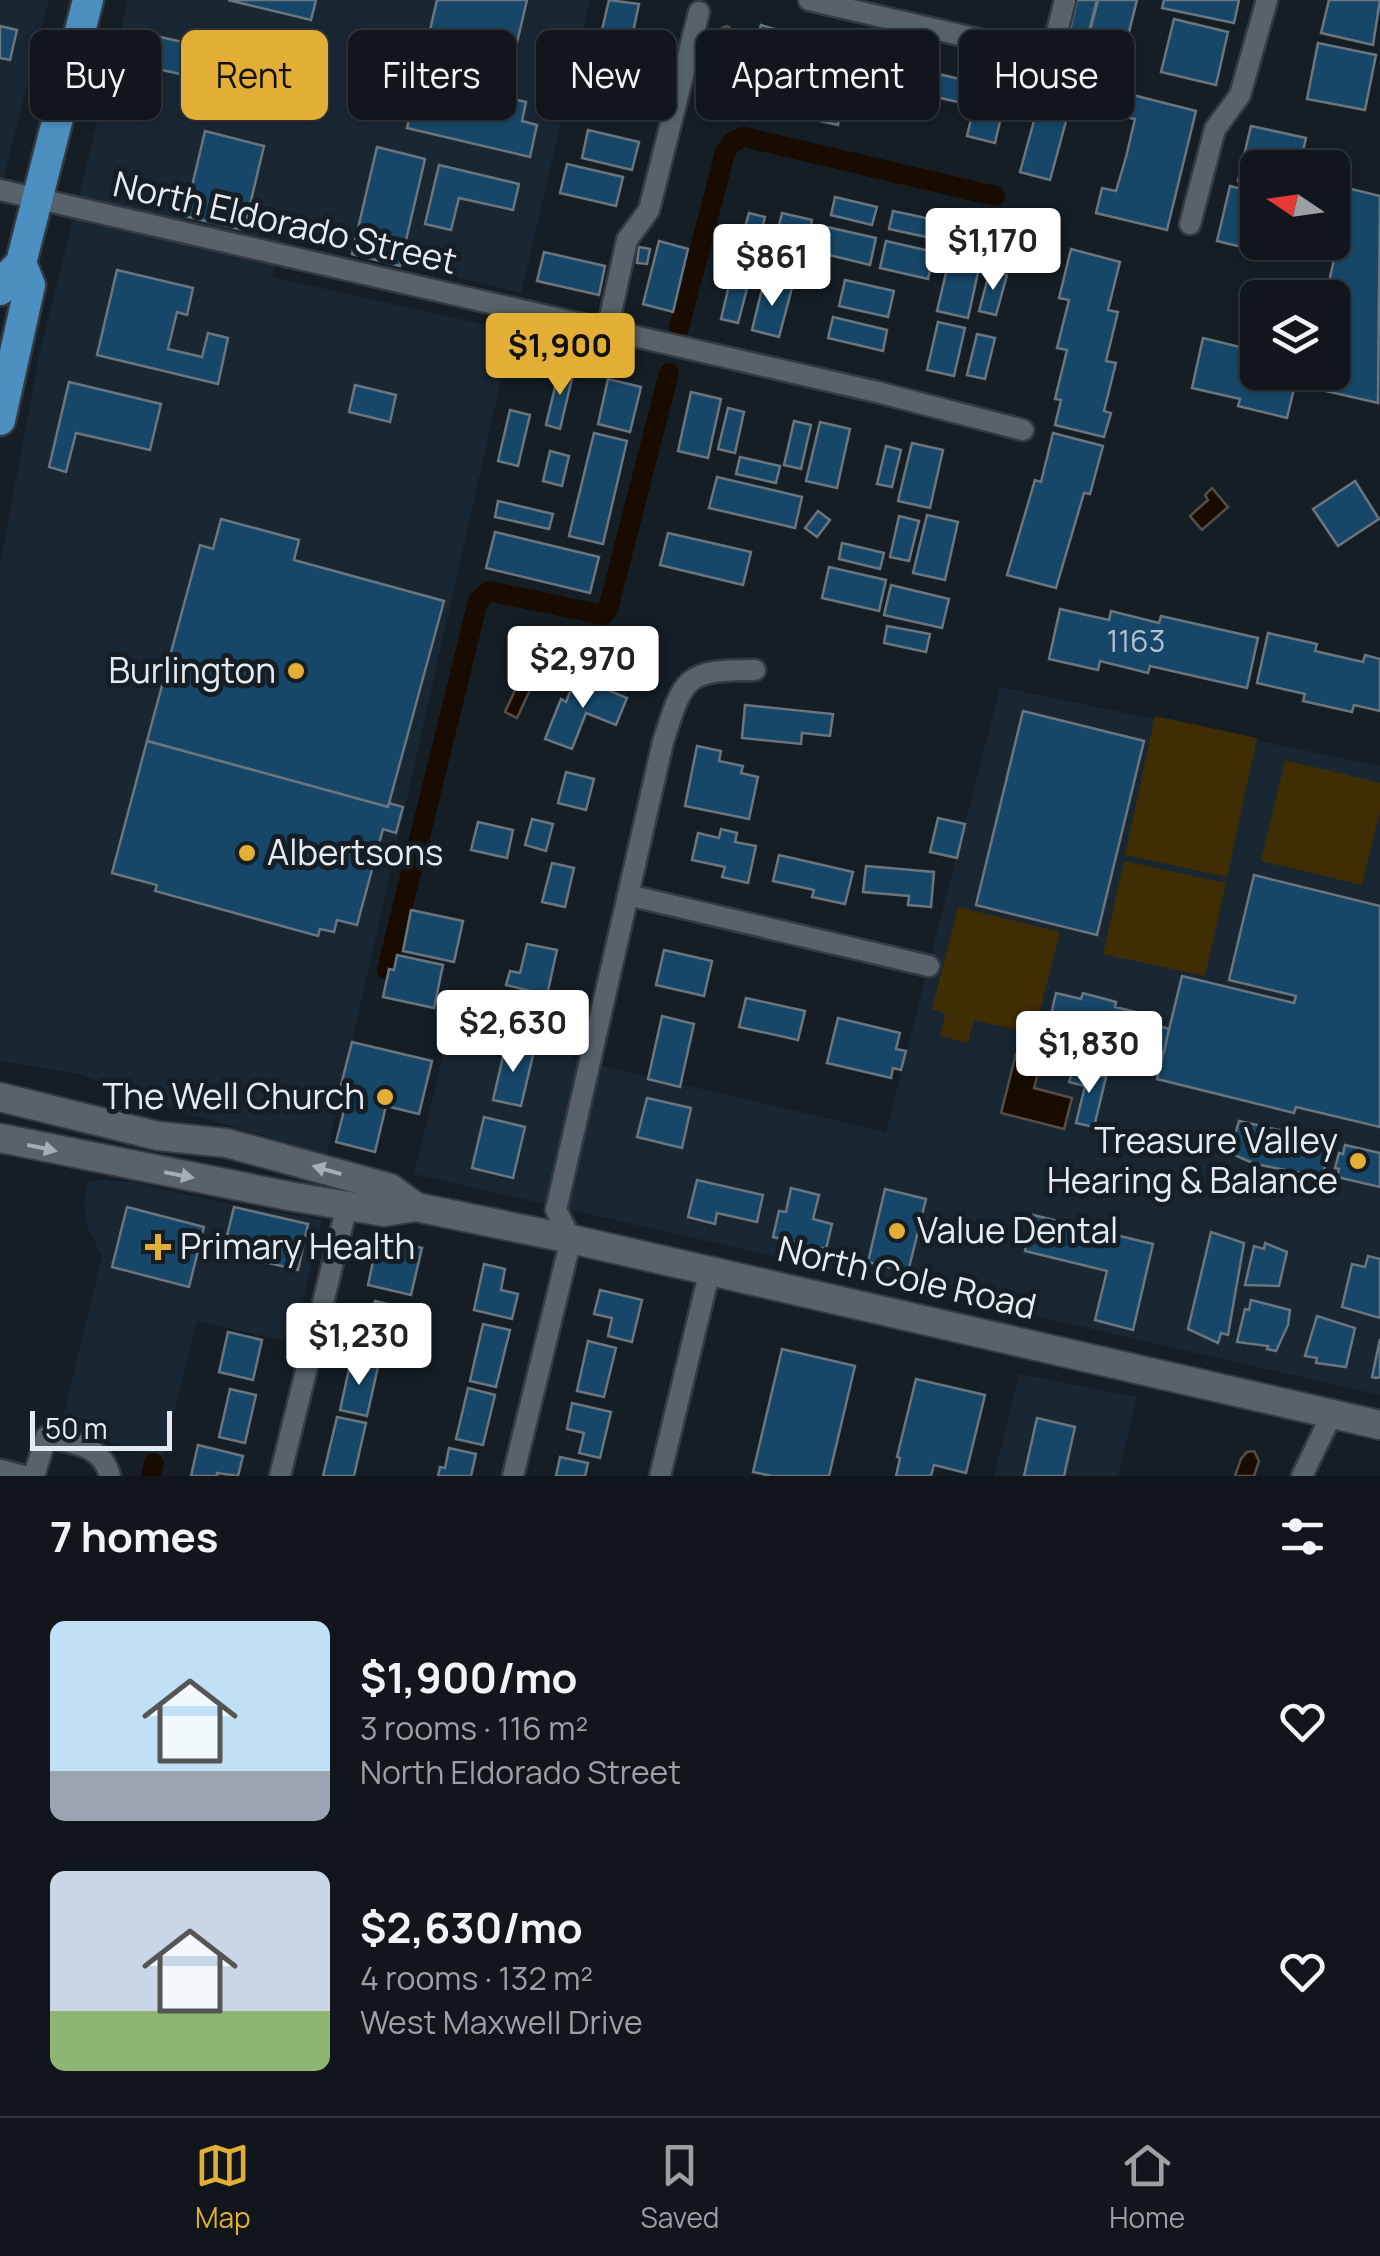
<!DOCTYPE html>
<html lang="en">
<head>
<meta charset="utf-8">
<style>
  body { margin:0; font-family:Manrope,sans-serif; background:#191f25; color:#f1f3f6; height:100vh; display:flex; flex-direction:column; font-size:38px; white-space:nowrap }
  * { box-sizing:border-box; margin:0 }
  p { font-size:32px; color:#9c9fa3 }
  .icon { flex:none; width:55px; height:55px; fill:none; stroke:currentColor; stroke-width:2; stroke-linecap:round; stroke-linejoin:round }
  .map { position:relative; height:1476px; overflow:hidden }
  .side { display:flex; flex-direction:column; background:#10161c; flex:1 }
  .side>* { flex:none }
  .hud { position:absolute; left:30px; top:30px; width:1320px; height:90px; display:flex; gap:20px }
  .needle { width:65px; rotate:283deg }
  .fabs { position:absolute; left:1240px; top:150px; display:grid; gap:20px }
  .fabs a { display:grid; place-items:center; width:110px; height:110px; border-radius:15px; background:#10161c; box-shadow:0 2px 8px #0004,0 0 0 2px #30353b; font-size:50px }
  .scale { position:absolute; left:30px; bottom:25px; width:142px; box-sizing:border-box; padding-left:10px; border:5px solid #e5ebf0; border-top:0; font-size:28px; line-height:35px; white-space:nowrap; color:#e5ebf0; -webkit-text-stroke:8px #151e25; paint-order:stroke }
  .price { position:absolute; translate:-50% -85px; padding:0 22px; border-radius:10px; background:#fff; color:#222; font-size:32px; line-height:65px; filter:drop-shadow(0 2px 5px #0008) }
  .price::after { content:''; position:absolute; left:50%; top:60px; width:30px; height:22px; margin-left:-15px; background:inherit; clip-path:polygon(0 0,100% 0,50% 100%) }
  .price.on { background:#e3ae35; color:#111 }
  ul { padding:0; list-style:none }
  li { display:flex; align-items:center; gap:30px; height:250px; padding:0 50px }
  li span { display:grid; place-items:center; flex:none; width:280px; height:200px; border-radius:15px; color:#555 }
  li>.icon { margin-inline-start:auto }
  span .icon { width:120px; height:120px; fill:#fffc; stroke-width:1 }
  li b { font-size:42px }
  h2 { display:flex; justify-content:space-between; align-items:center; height:120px; padding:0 50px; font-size:42px }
  .pill { padding:0 35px; border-radius:15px; background:#10161c; box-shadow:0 2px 8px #0004,0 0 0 2px #30353b; font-size:35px; line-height:90px }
  .pill.on { background:#e3ae35; color:#111 }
  .tabs { display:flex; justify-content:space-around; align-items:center; height:140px; border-top:2px solid #30353b; background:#10161c; font-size:28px; color:#9c9fa3 }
  .tabs a { display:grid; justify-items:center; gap:5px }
  .tabs .on { color:#e3ae35 }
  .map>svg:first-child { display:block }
  .built { fill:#192733 }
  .green { fill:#3f2d03 }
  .water { fill:#180c00; stroke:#564f48; stroke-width:2.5 }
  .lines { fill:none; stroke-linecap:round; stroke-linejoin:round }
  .canal { stroke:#180c00; stroke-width:20 }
  .building { fill:#174768; stroke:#6a757e; stroke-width:2.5 }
  .street-casing { stroke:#343a40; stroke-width:25 }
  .secondary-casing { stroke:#343a40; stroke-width:32 }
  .primary-casing { stroke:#343a40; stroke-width:35 }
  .street { stroke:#58626b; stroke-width:20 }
  .secondary { stroke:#58626b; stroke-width:28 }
  .primary { stroke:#4b90c0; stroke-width:30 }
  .oneway { fill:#a6adb4 }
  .poi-dot { fill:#e3ae35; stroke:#151e25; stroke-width:4 }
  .labels { text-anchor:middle; stroke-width:10; stroke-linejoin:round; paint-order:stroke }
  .number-label { font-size:30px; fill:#b2c2ce }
  .street-label { font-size:35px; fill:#e5ebf0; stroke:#151e25 }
  .poi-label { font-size:35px; fill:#e5ebf0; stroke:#151e25; text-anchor:end }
</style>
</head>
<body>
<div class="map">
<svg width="1380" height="1476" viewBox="0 0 1380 1476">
  <rect width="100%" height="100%" fill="#151e25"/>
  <!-- built -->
  <g class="built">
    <path d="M0 0H49L0 193Z"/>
    <path d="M128 0H590L521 293 283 234 272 277 512 331 327 1154 166 1107 79 1074 0 1061V564L40 352Z"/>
    <path d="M1000 687 1380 766V1395L414 1174 453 1015 575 1042 573 1059 886 1132Z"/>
    <path d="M96 1180 133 1182 224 1203 322 1220 293 1343 197 1321 163 1457 60 1429 102 1257 87 1226 84 1203 88 1183Z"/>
    <path d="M1019 1374 1137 1397 1118 1476H994Z"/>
  </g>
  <!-- green -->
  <g class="green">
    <path d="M1155 716 1257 738 1227 877 1125 855Z"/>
    <path d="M1285 760 1380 783V811L1362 885 1261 861Z"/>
    <path d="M1124 861 1226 883 1205 976 1103 954Z"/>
    <path d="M958 907 1060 932 1034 1034 974 1020 968 1043 940 1036 945 1013 932 1009Z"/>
  </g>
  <!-- water -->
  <g class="water">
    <path d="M727 26 735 32 728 58 714 54 722 28Z"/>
    <path d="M1212 488 1228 507 1202 530 1190 516 1208 500 1205 495Z"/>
    <path d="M518 684 530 690 517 718 505 712Z"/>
    <path d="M1016 1054 1041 1061 1034 1088 1072 1098 1064 1129 1001 1113Z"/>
    <path d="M1254 1451 1259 1461 1254 1476H1235L1241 1459 1247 1452Z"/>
  </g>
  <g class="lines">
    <!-- canal -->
    <g class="canal">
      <path d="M679 328 725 153 732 142 744 137 995 196"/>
      <path d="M387 970 478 601 489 591 603 615 608 609 669 373"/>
      <path d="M151 1476 154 1463"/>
    </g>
  </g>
  <!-- building -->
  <g class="building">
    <path d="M228 0H316L311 20Z"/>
    <path d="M437 0H527L515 51 498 48 487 93 526 102 522 121 537 125 530 157 407 128Z"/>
    <path d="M609 0 639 4 632 37 602 30Z"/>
    <path d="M1077 0H1097L1088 35 1070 30Z"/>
    <path d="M1098 0H1137L1126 44 1089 35Z"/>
    <path d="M1164 0H1239L1234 23 1162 8Z"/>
    <path d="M1329 0H1380L1373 45 1321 33Z"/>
    <path d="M1174 19 1228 32 1216 85 1161 72Z"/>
    <path d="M761 25 781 31 779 38 803 45 798 62 808 65 796 105 784 102 781 112 755 104 758 94 742 89Z"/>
    <path d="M0 26 17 30 10 60 0 58Z"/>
    <path d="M156 36 209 48 202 79 149 67Z"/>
    <path d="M602 40 663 54 656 84 595 70Z"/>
    <path d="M1318 43 1376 55 1365 110 1307 99Z"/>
    <path d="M828 46 854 52 838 125 811 119Z"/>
    <path d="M890 56 918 63 910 97 882 91Z"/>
    <path d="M926 71 968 81 963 103 921 94Z"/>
    <path d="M602 80 618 85 616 92 600 87Z"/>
    <path d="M980 81 992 83 985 114 1001 117 995 143 967 136Z"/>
    <path d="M863 91 877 94 873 112 859 110Z"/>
    <path d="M1125 93 1196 111 1167 230 1096 213 1102 188 1116 191 1126 157 1135 119 1120 116Z"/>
    <path d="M1038 106 1068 114 1050 180 1020 172Z"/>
    <path d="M1251 126 1306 138 1299 168H1258V186L1238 181Z"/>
    <path d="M588 130 639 142 632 170 582 158Z"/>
    <path d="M205 131 264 146 244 230 185 216Z"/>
    <path d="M377 147 425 159 400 266 352 254Z"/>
    <path d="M567 164 623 177 616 206 560 193Z"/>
    <path d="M439 165 519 184 513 210 459 198 451 230 425 224Z"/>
    <path d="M1230 186 1258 193V242H1278L1275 255 1217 241Z"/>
    <path d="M1343 187 1380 196 1378 403 1326 391 1332 372 1338 339 1333 338 1345 290 1328 286 1339 238 1332 236V230Z"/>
    <path d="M835 197 877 207 872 225 831 215Z"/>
    <path d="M893 211 935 220 931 238 889 229Z"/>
    <path d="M749 213 765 217 754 260 737 255Z"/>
    <path d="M782 213 812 220 798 279 768 271Z"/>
    <path d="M827 227 876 238 870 265 821 253Z"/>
    <path d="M659 241 688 249 673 312 643 304Z"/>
    <path d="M886 241 934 252 928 279 880 268Z"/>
    <path d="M639 247 650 249 647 264 637 263Z"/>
    <path d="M1071 249 1120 262 1108 310 1118 312 1106 361 1116 363 1104 411 1111 413 1104 437 1055 425 1061 400 1055 399 1067 350 1057 348 1069 300 1059 298Z"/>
    <path d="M544 252 605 266 599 295 537 281Z"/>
    <path d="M951 252 981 259 968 318 937 311Z"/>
    <path d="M117 270 193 288 187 315 177 312 168 349 202 357 208 333 228 338 218 384 97 355Z"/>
    <path d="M990 270 1007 275 996 315 979 311Z"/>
    <path d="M731 277 749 281 738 323 721 319Z"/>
    <path d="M845 280 894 291 888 317 839 306Z"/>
    <path d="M764 281 792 288 779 337 752 330Z"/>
    <path d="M833 317 887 330 883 351 828 338Z"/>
    <path d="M938 322 965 328 954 376 927 370Z"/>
    <path d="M977 334 995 338 985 379 967 375Z"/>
    <path d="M1203 338 1252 350 1250 357 1258 358V372H1298L1287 418 1238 406 1240 399 1192 388Z"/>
    <path d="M560 366 574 370 560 429 546 425Z"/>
    <path d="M608 379 641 387 630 432 598 424Z"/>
    <path d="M69 382 161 404 150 450 76 433 66 472 49 467Z"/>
    <path d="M355 385 396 395 390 422 349 412Z"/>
    <path d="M691 392 721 399 708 458 678 451Z"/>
    <path d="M728 408 744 412 735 453 718 449Z"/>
    <path d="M510 410 530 415 518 466 498 461Z"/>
    <path d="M794 421 811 425 801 469 784 465Z"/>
    <path d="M820 422 850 429 837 488 806 481Z"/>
    <path d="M594 433 627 441 603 544 569 536Z"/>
    <path d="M1053 433 1103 446 1090 494 1084 493 1056 588 1007 575 1035 480 1041 482Z"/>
    <path d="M912 443 943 450 930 508 898 501Z"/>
    <path d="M886 446 901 450 892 487 877 484Z"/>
    <path d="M550 451 569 456 562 486 543 481Z"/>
    <path d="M740 457 780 466 776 483 736 474Z"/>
    <path d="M717 477 802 497 795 528 709 508Z"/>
    <path d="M1355 481 1379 519 1338 546 1313 509Z"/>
    <path d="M498 501 553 514 549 529 495 517Z"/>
    <path d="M818 511 830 520 817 537 805 528Z"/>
    <path d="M927 515 958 522 945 580 913 573Z"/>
    <path d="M899 516 919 521 909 561 890 557Z"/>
    <path d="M221 519 299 540 294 560 444 601 388 807 147 741 200 545 213 549Z"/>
    <path d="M495 532 599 557 590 593 486 568Z"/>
    <path d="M668 533 751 552 743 585 660 565Z"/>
    <path d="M842 543 884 553 880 569 839 559Z"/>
    <path d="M829 567 886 580 879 611 822 598Z"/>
    <path d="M891 585 949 599 942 628 884 615Z"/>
    <path d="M1060 609 1109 620 1111 611 1159 623 1161 616 1258 638 1247 688 1150 666 1148 673 1100 661 1098 670 1049 659Z"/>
    <path d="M887 626 930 634 926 652 884 643Z"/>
    <path d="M1268 633 1317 644 1315 651 1363 662 1365 655 1380 659V711L1354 705 1352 712 1303 701 1305 694 1257 683Z"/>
    <path d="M576 677 627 698 616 725 586 713 572 749 545 739 561 699 566 702Z"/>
    <path d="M745 705 833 714 830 736 802 733 801 744 742 738Z"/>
    <path d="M1023 711 1144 741 1097 935 976 905Z"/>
    <path d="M147 741 388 807 389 803 403 807 396 833 383 829 357 925 337 920 334 932 320 929 318 936 155 891 157 885 112 873Z"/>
    <path d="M697 746 721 751 719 761 743 766 741 773 758 777 749 819 685 806Z"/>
    <path d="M566 772 594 779 586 810 558 803Z"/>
    <path d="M938 818 965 824 957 858 930 852Z"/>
    <path d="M532 819 553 824 546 851 525 845Z"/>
    <path d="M478 822 513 830 507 858 471 850Z"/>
    <path d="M721 829 737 833 735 842 756 846 748 883 722 877 725 867 692 860 698 833 719 838Z"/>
    <path d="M779 855 853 872 845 904 812 897 814 890 773 881Z"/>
    <path d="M552 863 574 868 565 907 542 902Z"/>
    <path d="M866 866 934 872 931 907 908 905 909 896 863 892Z"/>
    <path d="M1254 875 1380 906V1127L1296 1107 1294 1113 1157 1079 1182 976 1294 1003 1296 996 1229 980Z"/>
    <path d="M411 910 463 921 454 962 403 951Z"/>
    <path d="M527 944 557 950 547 995 506 985 510 971 520 973Z"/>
    <path d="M664 950 712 961 704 996 656 985Z"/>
    <path d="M397 955 443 965 434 1008 383 997 389 969 394 970Z"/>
    <path d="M1056 993 1081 999 1083 993 1116 1002 1115 1007 1161 1018 1159 1026 1169 1029 1164 1052 1153 1050 1151 1058 1111 1048 1106 1070 1067 1060 1072 1038 1047 1032Z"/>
    <path d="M746 998 805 1011 798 1040 739 1027Z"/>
    <path d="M662 1016 694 1024 680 1087 648 1079Z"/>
    <path d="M838 1018 900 1033 896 1049 906 1051 901 1070 893 1068 891 1078 827 1063Z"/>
    <path d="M352 1042 432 1061 419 1114 386 1106 375 1152 336 1142 350 1087 341 1085Z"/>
    <path d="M506 1044 534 1051 521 1106 493 1100Z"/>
    <path d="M1073 1069 1106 1077 1094 1127 1076 1123 1085 1086 1069 1082Z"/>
    <path d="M647 1098 691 1108 682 1148 637 1137Z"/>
    <path d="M484 1117 525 1127 513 1178 472 1168Z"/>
    <path d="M1239 1121 1324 1140 1322 1147 1327 1148V1158L1322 1177 1255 1164 1230 1153Z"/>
    <path d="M1345 1145 1380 1153V1187L1337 1177 1339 1169 1335 1168 1339 1153 1343 1154Z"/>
    <path d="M697 1180 763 1195 757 1222 717 1213 715 1224 688 1217Z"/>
    <path d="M791 1188 819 1195 813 1219 832 1224 826 1249 773 1237 779 1211 786 1212Z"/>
    <path d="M885 1189 926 1199 908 1272 868 1262Z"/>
    <path d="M127 1207 204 1227 189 1287 112 1267Z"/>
    <path d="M234 1207 308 1224 298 1270 223 1252Z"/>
    <path d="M1033 1215 1153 1244 1133 1330 1095 1320 1107 1271 1025 1251Z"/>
    <path d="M1211 1232 1244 1243 1228 1335 1221 1333 1218 1343 1188 1329Z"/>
    <path d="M378 1238 422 1248 411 1295 368 1285Z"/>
    <path d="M1265 1243 1287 1252 1279 1286 1245 1285 1254 1246 1264 1249Z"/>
    <path d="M1368 1256 1380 1259V1318L1342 1307 1352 1264 1365 1267Z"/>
    <path d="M484 1264 505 1269 501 1290 518 1294 512 1319 474 1310Z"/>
    <path d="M600 1290 642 1300 632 1342 608 1336 612 1318 594 1314Z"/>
    <path d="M1251 1300 1290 1310 1288 1325 1276 1351 1267 1349 1268 1346 1237 1342 1245 1309 1249 1310Z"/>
    <path d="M375 1301 405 1308 399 1333 393 1332 387 1358 354 1351 359 1328 368 1330Z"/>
    <path d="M1317 1316 1355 1328 1346 1367 1316 1363 1317 1358 1305 1356Z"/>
    <path d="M483 1324 510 1330 496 1387 470 1381Z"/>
    <path d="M228 1332 262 1340 253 1380 219 1372Z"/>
    <path d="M1380 1339V1377L1376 1378 1372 1377Z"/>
    <path d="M588 1341 616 1348 604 1397 577 1391Z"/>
    <path d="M782 1349 855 1366 829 1476H772L753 1472Z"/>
    <path d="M351 1360 378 1367 367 1416 340 1410Z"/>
    <path d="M916 1379 985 1395 966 1473 934 1465 931 1476H896L900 1458 897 1457Z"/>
    <path d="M468 1388 495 1395 483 1445 456 1439Z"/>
    <path d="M230 1389 256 1395 245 1443 219 1437Z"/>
    <path d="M572 1403 611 1412 600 1458 579 1453 584 1433 567 1429Z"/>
    <path d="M337 1417 366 1423 354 1476H323Z"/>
    <path d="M1037 1418 1075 1427 1064 1476H1024Z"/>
    <path d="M198 1445 243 1456 238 1476 217 1473V1476H191Z"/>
    <path d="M449 1448 476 1454 471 1476H438L440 1467 445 1468Z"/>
    <path d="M560 1457 588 1463 585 1476H556Z"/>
  </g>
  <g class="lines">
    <defs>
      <g id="street">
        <path d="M809 0 1051 56 1065 0"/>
        <path d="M0 190 877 392 1023 430"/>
        <path d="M1190 224 1215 129 1240 95 1267 0"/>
        <path d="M607 331 627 240 649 210 699 12"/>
        <path d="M628 895 929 966"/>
        <path d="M0 1470 24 1476"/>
        <path d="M34 1476 46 1437C73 1443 102 1445 110 1476"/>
        <path d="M280 1476 347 1206"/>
        <path d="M513 1476 571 1239 556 1210 663 742C684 676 685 670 755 670"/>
        <path d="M660 1476 710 1270"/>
        <path d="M1302 1476 1332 1414"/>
      </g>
      <g id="secondary">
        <path d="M0 1097 158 1136 226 1143 282 1158 390 1188 416 1207"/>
        <path d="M0 1138 289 1196 384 1212 416 1207 571 1239 1380 1425"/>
      </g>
      <g id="primary">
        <path d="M0 290 2 282 21 263 88 0"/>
        <path d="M0 420 30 285 21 263"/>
      </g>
    </defs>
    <!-- street casing -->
    <use href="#street" class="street-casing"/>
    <!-- secondary casing -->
    <use href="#secondary" class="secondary-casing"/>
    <!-- primary casing -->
    <use href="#primary" class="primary-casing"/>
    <!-- street -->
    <use href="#street" class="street"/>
    <!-- secondary -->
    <use href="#secondary" class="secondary"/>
    <!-- primary -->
    <use href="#primary" class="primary"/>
  </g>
  <!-- one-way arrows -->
  <defs><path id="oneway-solid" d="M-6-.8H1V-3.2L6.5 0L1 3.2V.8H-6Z" transform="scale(2.5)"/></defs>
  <g class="oneway">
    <use href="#oneway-solid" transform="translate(42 1148) rotate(12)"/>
    <use href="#oneway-solid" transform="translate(327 1170) rotate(-164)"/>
    <use href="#oneway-solid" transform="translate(179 1175) rotate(11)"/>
  </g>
  <!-- markers -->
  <g class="poi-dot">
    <circle cx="296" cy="671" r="10"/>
    <circle cx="247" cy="853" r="10"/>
    <circle cx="385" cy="1097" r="10"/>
    <circle cx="1358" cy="1161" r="10"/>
    <circle cx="897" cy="1231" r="10"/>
    <path d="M153 1232h10v10h10v10h-10v10h-10v-10h-10v-10h10z"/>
  </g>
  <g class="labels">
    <!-- number labels -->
    <g class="number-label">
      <text x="1136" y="652">1163</text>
    </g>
    <!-- street labels -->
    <g class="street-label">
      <text transform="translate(285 223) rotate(13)" y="12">North Eldorado Street</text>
      <text transform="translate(907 1278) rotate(13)" y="12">North Cole Road</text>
    </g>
    <!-- poi labels -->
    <g class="poi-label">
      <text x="276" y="683">Burlington</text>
      <text x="267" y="865" text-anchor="start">Albertsons</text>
      <text x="365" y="1109">The Well Church</text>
      <text x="1338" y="1153">Treasure Valley<tspan x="1338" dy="40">Hearing &amp; Balance</tspan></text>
      <text x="917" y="1243" text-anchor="start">Value Dental</text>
      <text x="180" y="1259" text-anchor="start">Primary Health</text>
    </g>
  </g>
</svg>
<div class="fabs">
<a><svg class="needle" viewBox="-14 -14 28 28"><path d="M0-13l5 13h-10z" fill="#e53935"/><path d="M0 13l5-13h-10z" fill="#9c9fa3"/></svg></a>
<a><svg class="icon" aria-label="layers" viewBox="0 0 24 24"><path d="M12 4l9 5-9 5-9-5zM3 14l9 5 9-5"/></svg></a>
</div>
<div class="scale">50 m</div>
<b class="price" style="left:993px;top:293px">$1,170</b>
<b class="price" style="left:772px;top:309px">$861</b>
<b class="price on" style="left:560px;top:398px">$1,900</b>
<b class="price" style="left:583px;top:711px">$2,970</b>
<b class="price" style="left:513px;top:1075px">$2,630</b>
<b class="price" style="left:1089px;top:1096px">$1,830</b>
<b class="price" style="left:359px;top:1388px">$1,230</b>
<div class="hud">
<a class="pill">Buy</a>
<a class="pill on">Rent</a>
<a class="pill">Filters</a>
<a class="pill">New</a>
<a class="pill">Apartment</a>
<a class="pill">House</a>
</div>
</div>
<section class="side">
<h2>7 homes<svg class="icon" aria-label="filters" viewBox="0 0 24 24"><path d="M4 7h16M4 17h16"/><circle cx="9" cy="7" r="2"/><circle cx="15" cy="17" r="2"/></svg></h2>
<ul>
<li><span style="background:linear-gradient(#bfe0f5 75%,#9aa5b1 0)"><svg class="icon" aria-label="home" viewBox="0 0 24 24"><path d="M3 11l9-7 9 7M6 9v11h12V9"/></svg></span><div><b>$1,900/mo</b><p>3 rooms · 116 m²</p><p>North Eldorado Street</p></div><svg class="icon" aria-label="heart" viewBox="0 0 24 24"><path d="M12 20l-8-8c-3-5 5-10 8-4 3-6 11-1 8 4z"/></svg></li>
<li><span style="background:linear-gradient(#c9d6e8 70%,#8fb573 0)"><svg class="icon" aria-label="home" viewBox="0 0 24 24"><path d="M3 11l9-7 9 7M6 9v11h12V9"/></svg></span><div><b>$2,630/mo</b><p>4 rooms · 132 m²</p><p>West Maxwell Drive</p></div><svg class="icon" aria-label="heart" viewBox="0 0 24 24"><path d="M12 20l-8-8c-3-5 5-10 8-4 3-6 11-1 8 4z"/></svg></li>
</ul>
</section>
<nav class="tabs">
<a class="on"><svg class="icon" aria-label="map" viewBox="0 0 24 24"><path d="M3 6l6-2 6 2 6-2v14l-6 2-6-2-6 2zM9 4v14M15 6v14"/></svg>Map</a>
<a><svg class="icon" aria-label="saved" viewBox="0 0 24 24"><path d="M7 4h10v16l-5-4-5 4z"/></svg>Saved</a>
<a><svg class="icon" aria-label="home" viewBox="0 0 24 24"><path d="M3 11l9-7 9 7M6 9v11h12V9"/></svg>Home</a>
</nav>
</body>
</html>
